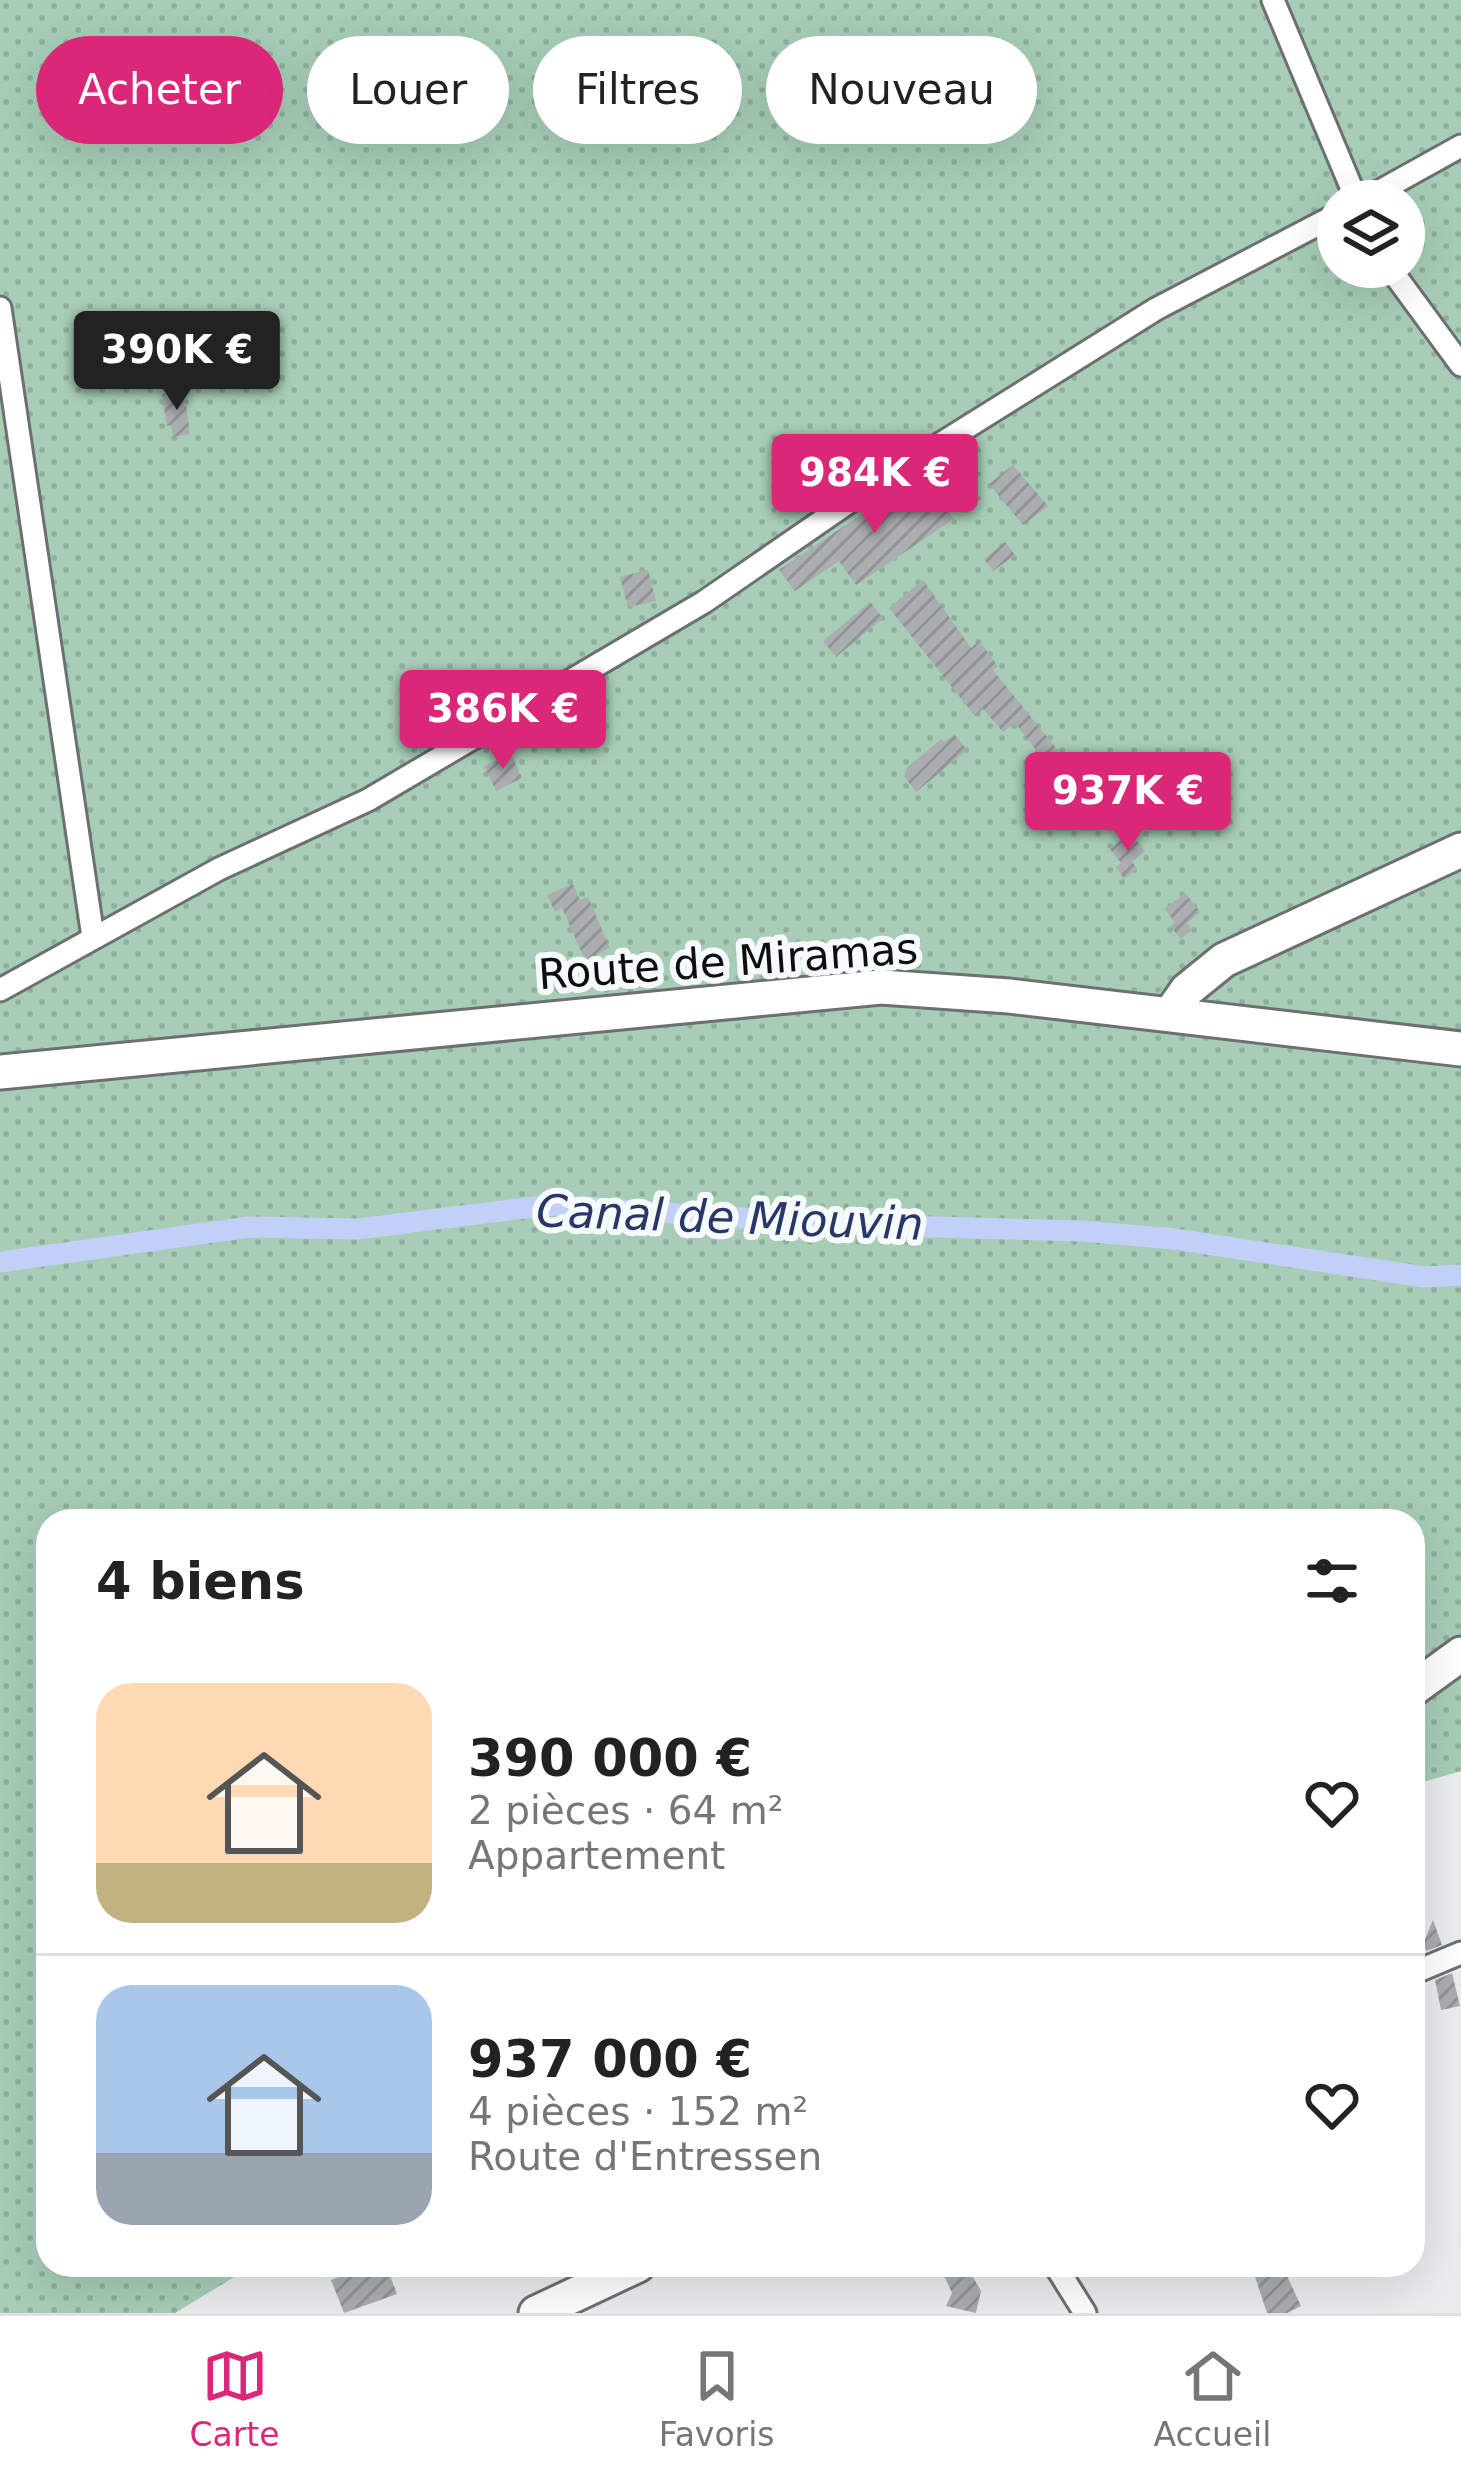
<!DOCTYPE html>
<html lang="fr">
<head>
<meta charset="utf-8">
<style>
  body { margin:0; font-family:"DejaVu Sans",sans-serif; background:#f2f2f2; color:#222; height:100vh; display:flex; flex-direction:column; font-size:45px; white-space:nowrap }
  * { box-sizing:border-box; margin:0 }
  p { font-size:39px; color:#767676 }
  .icon { flex:none; width:66px; height:66px; fill:none; stroke:currentColor; stroke-width:2; stroke-linecap:round; stroke-linejoin:round }
  .map { position:relative; flex:1; overflow:hidden }
  .side { position:absolute; left:36px; top:1509px; width:1389px; height:768px; display:flex; flex-direction:column; background:#fff; border-radius:36px; box-shadow:0 12px 48px #0002 }
  .side>* { flex:none }
  .hud { position:absolute; left:36px; top:36px; width:1389px; height:108px; display:flex; gap:24px }
  .fabs { position:absolute; left:1317px; top:180px; display:grid; gap:24px }
  .fabs a { display:grid; place-items:center; width:108px; height:108px; border-radius:50%; background:#fff; box-shadow:0 12px 48px #0002; font-size:60px }
  .price { position:absolute; translate:-50% -102px; padding:0 27px; border-radius:12px; background:#db2777; color:#fff; font-size:39px; line-height:78px; filter:drop-shadow(0 3px 6px #0008) }
  .price::after { content:''; position:absolute; left:50%; top:72px; width:36px; height:27px; margin-left:-18px; background:inherit; clip-path:polygon(0 0,100% 0,50% 100%) }
  .price.on { background:#222; color:#fff }
  ul { padding:0; list-style:none }
  li { display:flex; align-items:center; gap:36px; height:300px; padding:0 60px }
  li+li { border-top:3px solid #e0e0e0 }
  li span { display:grid; place-items:center; flex:none; width:336px; height:240px; border-radius:36px; color:#555 }
  li>.icon { margin-inline-start:auto }
  span .icon { width:144px; height:144px; fill:#fffc; stroke-width:1 }
  li b { font-size:51px }
  h2 { display:flex; justify-content:space-between; align-items:center; height:144px; padding:0 60px; font-size:51px }
  .chip { padding:0 42px; border-radius:54px; background:#fff; box-shadow:0 12px 48px #0002; font-size:42px; line-height:108px }
  .chip.on { background:#db2777; color:#fff }
  .dock { display:flex; justify-content:space-around; align-items:center; height:168px; border-top:3px solid #e0e0e0; background:#fff; font-size:33px; color:#767676 }
  .dock a { display:grid; justify-items:center; gap:6px }
  .dock .on { color:#db2777 }
  .map>svg:first-child { display:block }
  .green { fill:url(#green-dots); fill-rule:evenodd }
  .lines { fill:none; stroke-linecap:round; stroke-linejoin:round }
  .canal { stroke:#c2cff7; stroke-width:21 }
  .building { fill:url(#building-hatch) }
  .street-casing { stroke:#6c7071; stroke-width:27 }
  .secondary-casing { stroke:#6c7071; stroke-width:39 }
  .street { stroke:#fff; stroke-width:21 }
  .secondary { stroke:#fff; stroke-width:33 }
  .labels { text-anchor:middle; stroke-width:12; stroke-linejoin:round; paint-order:stroke }
  .street-label { font-size:42px; fill:#0d0e0f; stroke:#f6fafb }
  .water-label { font-size:45px; font-style:italic; fill:#293668; stroke:#f6fafb }
</style>
</head>
<body>
<div class="map">
<svg width="1461" height="2313" viewBox="0 0 1461 2313">
  <defs>
    <pattern id="green-dots" width="8" height="8" patternUnits="userSpaceOnUse" patternTransform="scale(3)"><rect width="8" height="8" fill="#a7cdb7"/><path d="M2 2h.1M6 6h.1" fill="none" stroke="#8faf9c" stroke-width="1.8" stroke-linecap="round"/></pattern>
    <pattern id="building-hatch" width="6" height="6" patternUnits="userSpaceOnUse" patternTransform="scale(3)"><rect width="6" height="6" fill="#aaaeae"/><path d="M-1 1l2-2M0 6l6-6M5 7l2-2" fill="none" stroke="#919494"/></pattern>
  </defs>
  <rect width="100%" height="100%" fill="#e9edee"/>
  <!-- green -->
  <path class="green" d="M0 0H1461V1771L1413 1785V1521H48V2265H254L175 2313H0ZM1338 201H1404V267H1338Z"/>
  <g class="lines">
    <!-- canal -->
    <path class="canal" d="M0 1262 249 1227 357 1229 550 1205 825 1224 1082 1231 1174 1239 1424 1277 1461 1275"/>
  </g>
  <!-- building -->
  <g class="building">
    <path d="M184 390 190 434 173 437 171 425 167 426 162 394Z"/>
    <path d="M1013 465 1048 506 1023 525 989 484Z"/>
    <path d="M923 473 954 519 856 585 839 561 795 591 779 570Z"/>
    <path d="M1005 542 1015 555 993 571 984 559Z"/>
    <path d="M648 570 656 601 628 607 620 577Z"/>
    <path d="M923 580 971 648 979 641 998 666 993 670 1098 800 1073 819 1056 789 1063 784 1015 723 1003 732 983 709 975 716 889 608Z"/>
    <path d="M870 602 883 618 836 657 823 641Z"/>
    <path d="M954 734 967 750 916 792 904 776 908 767 941 739 944 742Z"/>
    <path d="M511 754 522 778 496 791 484 766Z"/>
    <path d="M1136 828V840L1145 851 1132 862 1137 869 1124 879 1116 867 1121 863 1110 849Z"/>
    <path d="M573 884 580 900 588 897 610 948 585 960 562 908 555 912 547 895Z"/>
    <path d="M1185 893 1200 912 1187 923 1192 930 1181 939 1170 926 1175 923 1165 909Z"/>
    <path d="M1433 1920 1442 1945 1426 1951 1423 1944Z"/>
    <path d="M1452 1973 1460 2006 1441 2010 1435 1980Z"/>
    <path d="M368 2265H386L397 2294 344 2313 331 2280Z"/>
    <path d="M939 2265H966L981 2291 976 2313 946 2306 952 2293Z"/>
    <path d="M1251 2265H1282L1301 2306 1287 2313H1267Z"/>
  </g>
  <g class="lines">
    <defs>
      <g id="street">
        <path d="M1273 0 1357 201"/>
        <path d="M1362 201 1461 146"/>
        <path d="M1389 267 1461 365"/>
        <path d="M0 308 93 937"/>
        <path d="M0 990 219 869 368 800 704 602 865 491 1156 309 1338 214"/>
        <path d="M1413 1973 1461 1953"/>
        <path d="M1055 2265 1085 2313"/>
      </g>
      <g id="secondary">
        <path d="M1170 1014 1187 990 1224 960 1461 850"/>
        <path d="M0 1072 881 987 1009 996 1461 1049"/>
        <path d="M1413 1689 1461 1654"/>
        <path d="M536 2313 638 2265"/>
      </g>
    </defs>
    <!-- street casing -->
    <use href="#street" class="street-casing"/>
    <!-- secondary casing -->
    <use href="#secondary" class="secondary-casing"/>
    <!-- street -->
    <use href="#street" class="street"/>
    <!-- secondary -->
    <use href="#secondary" class="secondary"/>
  </g>
  <g class="labels">
    <!-- street labels -->
    <g class="street-label">
      <text transform="translate(728 961) rotate(-4)" y="15">Route de Miramas</text>
    </g>
    <!-- water labels -->
    <g class="water-label">
      <text transform="translate(730 1217) rotate(2)" y="16">Canal de Miouvin</text>
    </g>
  </g>
</svg>
<div class="fabs">
<a><svg class="icon" aria-label="layers" viewBox="0 0 24 24"><path d="M12 4l9 5-9 5-9-5zM3 14l9 5 9-5"/></svg></a>
</div>
<b class="price on" style="left:177px;top:413px">390K €</b>
<b class="price" style="left:875px;top:536px">984K €</b>
<b class="price" style="left:503px;top:772px">386K €</b>
<b class="price" style="left:1128px;top:854px">937K €</b>
<div class="hud">
<a class="chip on">Acheter</a>
<a class="chip">Louer</a>
<a class="chip">Filtres</a>
<a class="chip">Nouveau</a>
</div>
<section class="side">
<h2>4 biens<svg class="icon" aria-label="filters" viewBox="0 0 24 24"><path d="M4 7h16M4 17h16"/><circle cx="9" cy="7" r="2"/><circle cx="15" cy="17" r="2"/></svg></h2>
<ul>
<li><span style="background:linear-gradient(#ffd9b3 75%,#c2b280 0)"><svg class="icon" aria-label="home" viewBox="0 0 24 24"><path d="M3 11l9-7 9 7M6 9v11h12V9"/></svg></span><div><b>390 000 €</b><p>2 pièces · 64 m²</p><p>Appartement</p></div><svg class="icon" aria-label="heart" viewBox="0 0 24 24"><path d="M12 20l-8-8c-3-5 5-10 8-4 3-6 11-1 8 4z"/></svg></li>
<li><span style="background:linear-gradient(#a9c7e8 70%,#9aa5b1 0)"><svg class="icon" aria-label="home" viewBox="0 0 24 24"><path d="M3 11l9-7 9 7M6 9v11h12V9"/></svg></span><div><b>937 000 €</b><p>4 pièces · 152 m²</p><p>Route d'Entressen</p></div><svg class="icon" aria-label="heart" viewBox="0 0 24 24"><path d="M12 20l-8-8c-3-5 5-10 8-4 3-6 11-1 8 4z"/></svg></li>
</ul>
</section>
</div>
<nav class="dock">
<a class="on"><svg class="icon" aria-label="map" viewBox="0 0 24 24"><path d="M3 6l6-2 6 2 6-2v14l-6 2-6-2-6 2zM9 4v14M15 6v14"/></svg>Carte</a>
<a><svg class="icon" aria-label="saved" viewBox="0 0 24 24"><path d="M7 4h10v16l-5-4-5 4z"/></svg>Favoris</a>
<a><svg class="icon" aria-label="home" viewBox="0 0 24 24"><path d="M3 11l9-7 9 7M6 9v11h12V9"/></svg>Accueil</a>
</nav>
</body>
</html>
